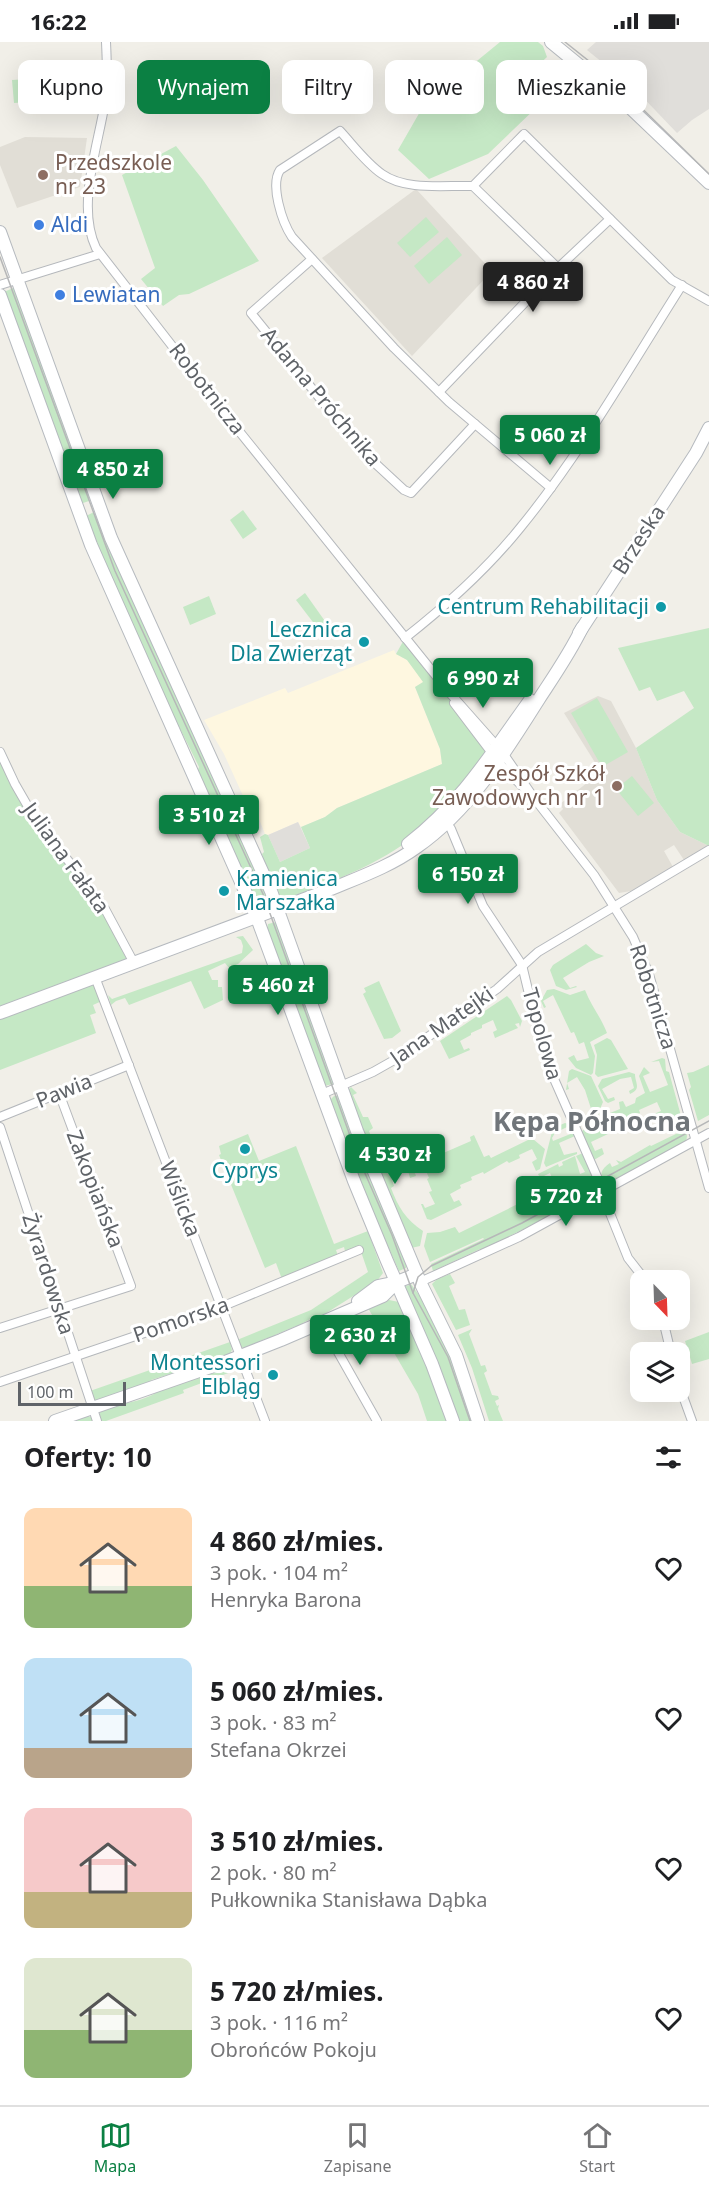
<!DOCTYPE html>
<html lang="pl">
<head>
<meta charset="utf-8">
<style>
  body { margin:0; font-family:"Noto Sans",sans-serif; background:#f2f2f2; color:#202124; height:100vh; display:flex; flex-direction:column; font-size:22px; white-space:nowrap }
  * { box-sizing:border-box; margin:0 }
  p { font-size:20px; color:#757577 }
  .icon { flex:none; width:33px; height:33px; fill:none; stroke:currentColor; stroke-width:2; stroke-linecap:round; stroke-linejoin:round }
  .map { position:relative; height:1379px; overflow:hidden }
  .drawer { display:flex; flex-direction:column; background:#fff; flex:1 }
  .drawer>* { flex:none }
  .top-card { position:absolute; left:18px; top:18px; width:674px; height:54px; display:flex; gap:12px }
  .needle { width:39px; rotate:157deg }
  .fabs { position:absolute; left:630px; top:1228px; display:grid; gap:12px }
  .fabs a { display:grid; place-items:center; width:60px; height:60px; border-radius:12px; background:#fff; box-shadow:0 6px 24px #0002; font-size:30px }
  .scale { position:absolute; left:18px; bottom:15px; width:108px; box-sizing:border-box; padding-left:6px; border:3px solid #5f6368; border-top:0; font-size:16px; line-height:21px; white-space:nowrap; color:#5f6368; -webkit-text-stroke:4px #fff; paint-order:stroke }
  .price { position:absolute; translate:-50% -51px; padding:0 14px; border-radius:6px; background:#0b8043; color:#fff; font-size:20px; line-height:39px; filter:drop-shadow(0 2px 3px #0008) }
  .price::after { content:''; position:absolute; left:50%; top:36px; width:18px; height:14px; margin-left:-9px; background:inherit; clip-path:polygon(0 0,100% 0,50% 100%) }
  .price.selected { background:#222; color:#fff }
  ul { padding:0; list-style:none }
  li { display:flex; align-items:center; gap:18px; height:150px; padding:0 24px }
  li span { display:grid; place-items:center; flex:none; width:168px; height:120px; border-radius:12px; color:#555 }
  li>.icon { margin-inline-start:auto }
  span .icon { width:72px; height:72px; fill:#fffc; stroke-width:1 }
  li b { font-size:26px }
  h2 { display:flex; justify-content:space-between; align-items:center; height:72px; padding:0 24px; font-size:26px }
  .chip { padding:0 21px; border-radius:12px; background:#fff; box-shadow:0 6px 24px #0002; font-size:21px; line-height:54px }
  .chip.selected { background:#0b8043; color:#fff }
  .status { display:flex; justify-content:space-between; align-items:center; height:42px; padding:0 30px; background:#fff; direction:ltr }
  .status svg { height:16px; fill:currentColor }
  .tabs { display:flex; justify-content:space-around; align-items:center; height:84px; border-top:2px solid #e0e0e0; background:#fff; font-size:16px; color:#757577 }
  .tabs a { display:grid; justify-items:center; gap:3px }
  .tabs .selected { color:#0b8043 }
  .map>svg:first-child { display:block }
  .commercial { fill:#fef7e0 }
  .industrial { fill:#e0deda }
  .education { fill:#e1ded6 }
  .green { fill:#c5e8c5 }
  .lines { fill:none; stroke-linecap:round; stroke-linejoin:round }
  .street-casing { stroke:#b5b8bc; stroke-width:10 }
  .secondary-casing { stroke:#b6babf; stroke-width:14 }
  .street { stroke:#fff; stroke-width:8 }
  .secondary { stroke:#fff; stroke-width:12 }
  .tram { stroke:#b6b7b8; stroke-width:1.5 }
  .education-dot { fill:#8d6e63; stroke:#fff; stroke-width:2 }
  .shop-dot { fill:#3f7fe0; stroke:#fff; stroke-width:2 }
  .culture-dot { fill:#0f9aa8; stroke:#fff; stroke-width:2 }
  .labels { text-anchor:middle; stroke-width:6; stroke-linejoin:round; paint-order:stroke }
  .education-label { font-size:21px; fill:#785e54; stroke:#fff; text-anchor:start }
  .shop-label { font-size:21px; fill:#366cbe; stroke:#fff; text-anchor:start }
  .street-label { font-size:21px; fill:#5f6368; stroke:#fff }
  .culture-label { font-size:21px; fill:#0d838f; stroke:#fff; text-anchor:end }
  .district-label { font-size:27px; font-weight:bold; fill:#70757a; stroke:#fff }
</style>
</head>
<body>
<div class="status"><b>16:22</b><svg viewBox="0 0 49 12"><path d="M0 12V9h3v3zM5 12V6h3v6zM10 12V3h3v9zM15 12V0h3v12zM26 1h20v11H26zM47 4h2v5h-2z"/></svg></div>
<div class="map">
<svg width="709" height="1379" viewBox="0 0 709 1379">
  <rect width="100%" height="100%" fill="#f1efe8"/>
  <!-- commercial -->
  <path class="commercial" d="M394 608 396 612 407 618 424 640 415 645 440 707 442 722 337 766 325 775 301 785 298 780 268 793 265 792 259 777 254 778 224 712 204 678 285 646 288 651Z"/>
  <!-- industrial -->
  <g class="industrial">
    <path d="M596 0H709V67L692 78 677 91 634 46 587 8Z"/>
    <path d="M298 780 310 806 280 820 268 793Z"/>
  </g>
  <!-- education -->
  <g class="education">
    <path d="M25 95 87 96 80 145 17 166 0 123V105Z"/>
    <path d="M416 147 492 229 412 314 322 216Z"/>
    <path d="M598 654 611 659 636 706 657 758 680 790 709 804 684 818 674 803 664 809 673 825 631 849 619 851 559 771 563 767 560 762 601 730 564 671Z"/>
  </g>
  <!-- green -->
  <g class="green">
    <path d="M500 0H538L543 4 547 15 516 44 537 65 488 112 429 137 398 108 421 68 461 32Z"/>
    <path d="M417 28 436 50 422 63 402 41Z"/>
    <path d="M43 36 44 59 14 61 12 38Z"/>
    <path d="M176 104 203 138 259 219 189 252 179 253 163 264 141 237 155 226 122 133Z"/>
    <path d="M426 175 439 190 410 215 397 201Z"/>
    <path d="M447 195 462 213 429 242 414 224Z"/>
    <path d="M13 246 16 248 90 454 89 459 83 461 80 460 4 250Z"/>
    <path d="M243 468 257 487 243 497 230 478Z"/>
    <path d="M94 470 268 853 267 856 260 859 256 857 197 730 199 725C186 698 173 673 160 647 131 592 107 533 86 474Z"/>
    <path d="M305 551 327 582 319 588 296 558Z"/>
    <path d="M209 554 216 572 190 583 183 565Z"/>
    <path d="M709 586V804L680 790 657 758 636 706 694 666 684 649 657 659 650 645 639 649 618 606Z"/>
    <path d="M405 596 491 703 484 712V716C465 738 448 763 427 783 388 820 336 838 288 856 270 855 266 825 262 812L264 810 260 795 265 792 268 793 280 820 310 806 301 785 325 775 337 766 442 722 440 707 415 645 423 640 407 618 396 612Z"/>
    <path d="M597 656 628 710 602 725 571 671Z"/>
    <path d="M0 710 26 763 80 833 132 917 0 966Z"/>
    <path d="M632 734 654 761 638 774 616 747Z"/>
    <path d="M276 880 334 1038 333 1042 324 1044 267 888 268 882Z"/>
    <path d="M243 894 253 908 238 922 229 926 225 921 208 929 212 938H218V945H222L223 958 204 967 191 939 129 963 125 956 116 959 111 963 108 953 112 957 242 911 243 904 241 898 236 895Z"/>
    <path d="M586 902 596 911 604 914 589 920 563 936 570 946 576 944 577 945 566 948 556 944 550 928 553 923Z"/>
    <path d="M379 939 401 989 392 996 384 997 363 952 366 950 364 946Z"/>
    <path d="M98 941 104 958 93 963 96 971 90 973 96 991 0 1028V976Z"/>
    <path d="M554 947 570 953 585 948C591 964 601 975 607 991L590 1000 595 1014 593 1031 591 1033 576 1026 568 1016 574 1013 577 1019 589 1016 584 1000 579 1002 574 990 571 991 553 953 543 959 546 965 544 966 541 959 547 948Z"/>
    <path d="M507 954 511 958 522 979 520 985 519 981 515 982 518 986 495 996 493 990 497 988 493 978 482 983V986L471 991V993L460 999 464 1008 469 1006 470 1008 449 1017 440 999Z"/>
    <path d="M607 996 611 998 628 1027 598 1035 595 1032 597 1013 594 1003Z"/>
    <path d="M662 1016 665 1017 666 1029 669 1030 681 1074 658 1080 654 1072 661 1069 657 1060 639 1068 640 1071 623 1079 624 1081 607 1089 608 1092 591 1100 595 1109 602 1106 604 1112 594 1118 581 1091 583 1088 596 1081 603 1070 605 1073 620 1067 619 1060 623 1059 626 1065 635 1061 636 1056 645 1051 639 1034 644 1025 650 1031 643 1034 650 1050 668 1043 659 1019 651 1020Z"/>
    <path d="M709 1023V1073L698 1079 689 1048 691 1045 687 1031 693 1030Z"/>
    <path d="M572 1027 591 1034 603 1060C598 1070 598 1087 581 1082L578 1075 580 1074 582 1080 594 1076 585 1048 577 1035 567 1041 569 1047 566 1048 569 1029Z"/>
    <path d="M629 1030 635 1032C635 1041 642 1047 630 1052L629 1049 634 1046 631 1035 620 1037 602 1047 608 1057 614 1055 615 1058 608 1061 605 1059 598 1044 602 1037Z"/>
    <path d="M351 1045 357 1051 353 1053 363 1075H368L373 1086 369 1089 378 1111 383 1110 394 1144 391 1146C398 1165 406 1178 423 1189L420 1204 411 1206 372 1116 348 1048Z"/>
    <path d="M334 1054H340L406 1219V1226L399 1229 358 1137 330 1058Z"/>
    <path d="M682 1076 687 1094 686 1100 608 1142H604C599 1132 601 1127 610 1121L612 1125 619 1122 616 1118 621 1120 650 1103 651 1104 678 1091 674 1079Z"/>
    <path d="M565 1081 571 1083 555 1091 552 1096 553 1099 573 1091 575 1094 559 1101 564 1113 577 1110V1112L546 1125 544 1121 553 1086Z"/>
    <path d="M248 1092 259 1119 296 1104 334 1202 368 1189 383 1231 377 1239 320 1275 316 1274 303 1281 302 1285 296 1287V1284L275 1293 271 1298 267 1296 260 1299 259 1302 247 1307 241 1305 237 1298 311 1268 368 1230 359 1204 345 1209 344 1205 336 1208 339 1217 283 1240 276 1221 265 1226 219 1113 221 1112 219 1104Z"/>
    <path d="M474 1093 484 1115 489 1113 491 1116 530 1097H533L545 1107 540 1127 536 1129 532 1120 537 1117 532 1107 519 1113 520 1116 509 1121 507 1119 484 1132 483 1130 471 1135 472 1138 460 1143 461 1146 450 1152 454 1160 459 1158 462 1163 431 1178 427 1177 421 1162H423L425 1166 435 1162 429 1150 432 1149 427 1137 429 1136 424 1124 414 1128 416 1134 410 1136 407 1125 409 1122 411 1125 471 1099 470 1095Z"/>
    <path d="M583 1111 597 1145V1149L481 1209 480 1207 433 1229 431 1222 484 1197 483 1196 430 1220 424 1204 427 1191 440 1190 455 1185 459 1191 526 1158 556 1146 550 1131 540 1136 538 1132 558 1122 559 1125 563 1123 562 1120 575 1114 580 1132 585 1130 576 1114Z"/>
    <path d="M450 1232 455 1241 449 1244 459 1268 465 1267 470 1283 456 1288 432 1242 437 1237Z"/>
    <path d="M411 1242 422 1257 444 1298 474 1379H457L404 1245Z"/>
    <path d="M389 1258 399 1260 420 1303 449 1379H427L418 1352 368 1266Z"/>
    <path d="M472 1287 469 1292 481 1324 485 1323 487 1329 484 1331 492 1353 498 1354 499 1357 495 1359 497 1364 499 1363 498 1367 503 1379H489L472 1326 458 1293Z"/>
    <path d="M709 1290V1317L692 1322 685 1299Z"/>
    <path d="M230 1300 232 1308 229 1314 172 1334 170 1332 151 1338 150 1342 97 1359 93 1357 90 1349Z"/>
    <path d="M231 1322 236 1323 239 1327 183 1348 184 1351 106 1379H65L85 1373 93 1376 99 1374 101 1368C121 1360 147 1361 163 1345Z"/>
  </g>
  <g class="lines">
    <defs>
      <g id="street">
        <path d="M106 0C107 20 108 41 105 60 98 105 76 164 96 206L218 363 449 650 503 711 534 756"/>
        <path d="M473 144 558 226"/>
        <path d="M312 217 251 271 364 411 404 448 411 451 475 382"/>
        <path d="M0 243 100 212"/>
        <path d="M439 350 558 226 610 177"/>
        <path d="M551 446 449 360 394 306 292 195C282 180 270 143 280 128L340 89C353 103 366 121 382 132 406 149 445 143 473 144L524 92 672 238 709 259"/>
        <path d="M405 596C447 563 487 527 520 486 580 413 631 323 682 243"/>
        <path d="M454 661 501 723 534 756 594 833 633 895 649 932 709 1146"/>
        <path d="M0 710 15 742 38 782 80 833 105 867 134 921"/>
        <path d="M447 781 451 787 483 864 522 923 536 981 551 1030 602 1146 603 1154 628 1216 646 1239"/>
        <path d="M95 935 265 1379"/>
        <path d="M322 1052 373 1030 396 1017 497 947 538 910 709 808"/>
        <path d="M0 1075 129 1023"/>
        <path d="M0 1085 97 1379"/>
        <path d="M420 1240 519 1195 709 1091"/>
        <path d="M663 1278 671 1311"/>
        <path d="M321 1280 377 1379"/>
        <path d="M0 1286 131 1244 59 1051"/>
        <path d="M0 1340 221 1265 359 1208"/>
        <path d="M680 1346 692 1379"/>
      </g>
      <g id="secondary">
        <path d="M551 0 624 60 709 141"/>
        <path d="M0 190 111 496 271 849 357 1089 421 1242 456 1313 478 1379"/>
        <path d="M0 253 91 503 257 876 354 1139 387 1219 432 1322 453 1379"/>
        <path d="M579 591 696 411 709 386"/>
        <path d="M408 802C462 760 491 712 530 658"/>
        <path d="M0 971 331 847C360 835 391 824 417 805 470 768 505 711 539 657 554 634 570 611 582 586"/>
        <path d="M358 1259 378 1244 397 1240 417 1232"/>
        <path d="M55 1379 225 1320 281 1298 383 1254 397 1240"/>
      </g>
    </defs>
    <!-- street casing -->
    <use href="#street" class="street-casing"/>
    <!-- secondary casing -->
    <use href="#secondary" class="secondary-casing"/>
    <!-- street -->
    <use href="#street" class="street"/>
    <!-- secondary -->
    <use href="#secondary" class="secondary"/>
    <!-- tram -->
    <g class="tram">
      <path d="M565 0 614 39 709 132"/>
      <path d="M0 215 115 529 263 852 357 1113 392 1193 413 1251 448 1315 470 1379"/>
      <path d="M413 1251 418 1235 431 1224 522 1181 709 1079"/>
    </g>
  </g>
  <!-- markers -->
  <g class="education-dot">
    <circle cx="43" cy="133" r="6"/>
    <circle cx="617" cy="744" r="6"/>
  </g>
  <g class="shop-dot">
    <circle cx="39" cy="183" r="6"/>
    <circle cx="60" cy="253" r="6"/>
  </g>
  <g class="culture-dot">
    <circle cx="661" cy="565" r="6"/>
    <circle cx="364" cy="600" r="6"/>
    <circle cx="224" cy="849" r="6"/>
    <circle cx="245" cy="1107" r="6"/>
    <circle cx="273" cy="1333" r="6"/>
  </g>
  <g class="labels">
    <!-- education labels -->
    <g class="education-label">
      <text x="55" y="128">Przedszkole<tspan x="55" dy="24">nr 23</tspan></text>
      <text x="605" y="739" text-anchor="end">Zespół Szkół<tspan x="605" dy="24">Zawodowych nr 1</tspan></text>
    </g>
    <!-- shop labels -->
    <g class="shop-label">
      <text x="51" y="190">Aldi</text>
      <text x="72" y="260">Lewiatan</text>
    </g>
    <!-- street labels -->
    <g class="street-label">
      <text transform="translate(207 347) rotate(52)" y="7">Robotnicza</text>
      <text transform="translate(321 355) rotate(50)" y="7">Adama Próchnika</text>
      <text transform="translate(639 498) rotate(-57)" y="7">Brzeska</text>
      <text transform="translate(66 816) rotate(54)" y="7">Juliana Fałata</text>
      <text transform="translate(653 955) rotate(72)" y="7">Robotnicza</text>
      <text transform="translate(442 984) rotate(-35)" y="7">Jana Matejki</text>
      <text transform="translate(542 992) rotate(74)" y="7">Topolowa</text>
      <text transform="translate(64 1049) rotate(-22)" y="7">Pawia</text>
      <text transform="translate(95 1147) rotate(69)" y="7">Zakopiańska</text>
      <text transform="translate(180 1157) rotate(69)" y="7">Wiślicka</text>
      <text transform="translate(48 1232) rotate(72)" y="7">Żyrardowska</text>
      <text transform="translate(181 1278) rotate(-19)" y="7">Pomorska</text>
    </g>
    <!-- culture labels -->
    <g class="culture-label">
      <text x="649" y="572">Centrum Rehabilitacji</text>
      <text x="352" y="595">Lecznica<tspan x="352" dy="24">Dla Zwierząt</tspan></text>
      <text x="236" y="844" text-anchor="start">Kamienica<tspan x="236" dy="24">Marszałka</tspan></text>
      <text x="245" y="1136" text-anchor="middle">Cyprys</text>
      <text x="261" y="1328">Montessori<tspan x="261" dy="24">Elbląg</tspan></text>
    </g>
    <!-- district labels -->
    <g class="district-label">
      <text x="592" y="1089">Kępa Północna</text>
    </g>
  </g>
</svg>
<div class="fabs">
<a><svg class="needle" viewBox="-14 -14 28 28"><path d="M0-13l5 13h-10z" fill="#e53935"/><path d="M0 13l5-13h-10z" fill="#757577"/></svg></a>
<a><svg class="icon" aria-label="layers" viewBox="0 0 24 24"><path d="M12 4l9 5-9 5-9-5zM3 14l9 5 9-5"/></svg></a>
</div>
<div class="scale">100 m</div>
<b class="price selected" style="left:533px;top:271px">4 860 zł</b>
<b class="price" style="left:550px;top:424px">5 060 zł</b>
<b class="price" style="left:113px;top:458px">4 850 zł</b>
<b class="price" style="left:483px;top:667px">6 990 zł</b>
<b class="price" style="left:209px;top:804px">3 510 zł</b>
<b class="price" style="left:468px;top:863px">6 150 zł</b>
<b class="price" style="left:278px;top:974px">5 460 zł</b>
<b class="price" style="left:395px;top:1143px">4 530 zł</b>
<b class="price" style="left:566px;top:1185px">5 720 zł</b>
<b class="price" style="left:360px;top:1324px">2 630 zł</b>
<div class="top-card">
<a class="chip">Kupno</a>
<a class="chip selected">Wynajem</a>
<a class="chip">Filtry</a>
<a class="chip">Nowe</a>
<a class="chip">Mieszkanie</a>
</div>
</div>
<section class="drawer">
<h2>Oferty: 10<svg class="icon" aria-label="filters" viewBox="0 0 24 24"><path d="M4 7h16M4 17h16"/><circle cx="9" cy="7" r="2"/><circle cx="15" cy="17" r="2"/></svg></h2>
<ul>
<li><span style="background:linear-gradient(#ffd9b3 65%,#8fb573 0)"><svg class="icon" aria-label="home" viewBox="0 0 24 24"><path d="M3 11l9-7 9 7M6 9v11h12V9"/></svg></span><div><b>4 860 zł/mies.</b><p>3 pok. · 104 m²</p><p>Henryka Barona</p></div><svg class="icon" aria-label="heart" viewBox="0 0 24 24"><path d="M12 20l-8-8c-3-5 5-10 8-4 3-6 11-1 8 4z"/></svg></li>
<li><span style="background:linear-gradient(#bfe0f5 75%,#b9a48a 0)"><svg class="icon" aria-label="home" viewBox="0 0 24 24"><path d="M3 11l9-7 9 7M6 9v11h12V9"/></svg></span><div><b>5 060 zł/mies.</b><p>3 pok. · 83 m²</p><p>Stefana Okrzei</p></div><svg class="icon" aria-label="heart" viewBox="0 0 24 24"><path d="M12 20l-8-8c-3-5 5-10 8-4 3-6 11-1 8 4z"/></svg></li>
<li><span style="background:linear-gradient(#f6c9c9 70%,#c2b280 0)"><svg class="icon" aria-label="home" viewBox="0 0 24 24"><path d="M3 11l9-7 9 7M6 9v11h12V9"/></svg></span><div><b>3 510 zł/mies.</b><p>2 pok. · 80 m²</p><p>Pułkownika Stanisława Dąbka</p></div><svg class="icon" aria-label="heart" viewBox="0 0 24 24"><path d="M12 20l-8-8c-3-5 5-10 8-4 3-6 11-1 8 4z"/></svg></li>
<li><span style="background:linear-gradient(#dfe7d0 60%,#8fb573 0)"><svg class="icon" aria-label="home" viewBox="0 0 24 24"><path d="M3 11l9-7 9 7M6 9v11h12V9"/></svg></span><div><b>5 720 zł/mies.</b><p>3 pok. · 116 m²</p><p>Obrońców Pokoju</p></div><svg class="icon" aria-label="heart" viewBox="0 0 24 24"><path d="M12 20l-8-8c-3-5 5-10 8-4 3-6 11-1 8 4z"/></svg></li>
</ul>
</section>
<nav class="tabs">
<a class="selected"><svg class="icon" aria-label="map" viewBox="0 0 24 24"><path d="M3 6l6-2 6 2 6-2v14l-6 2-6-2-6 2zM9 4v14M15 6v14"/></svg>Mapa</a>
<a><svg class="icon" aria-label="saved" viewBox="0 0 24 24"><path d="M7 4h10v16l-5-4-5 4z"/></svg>Zapisane</a>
<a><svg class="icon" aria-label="home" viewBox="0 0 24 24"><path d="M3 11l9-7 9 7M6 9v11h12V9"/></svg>Start</a>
</nav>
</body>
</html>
